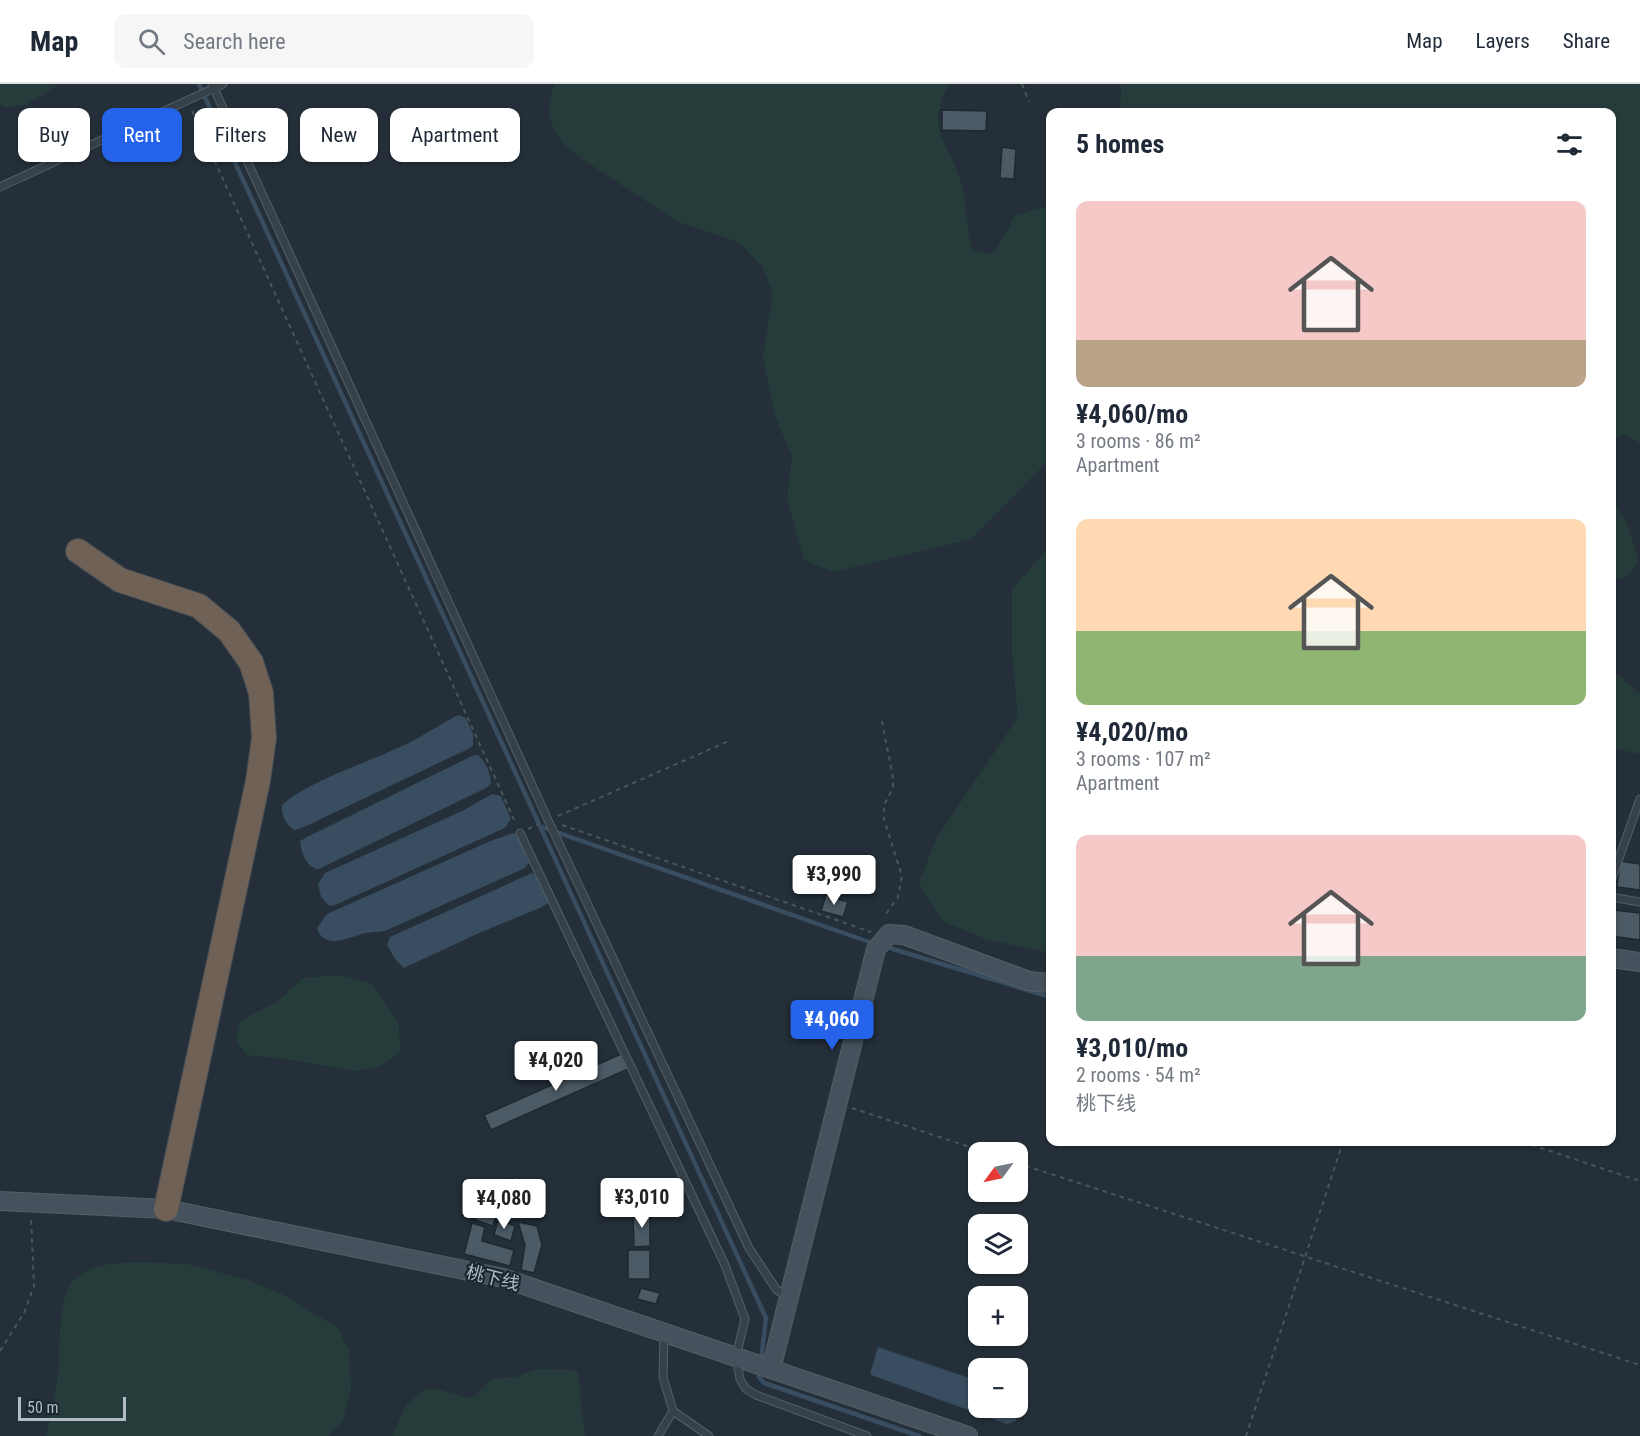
<!DOCTYPE html>
<html lang="en">
<head>
<meta charset="utf-8">
<style>
  body { margin:0; font-family:"Roboto Condensed","Noto Sans SC",sans-serif; background:#f6f6f7; color:#1f2937; height:100vh; display:flex; flex-direction:column; font-size:22px; white-space:nowrap }
  * { box-sizing:border-box; margin:0 }
  p { font-size:20px; color:#747a83 }
  .icon { flex:none; width:33px; height:33px; fill:none; stroke:currentColor; stroke-width:2; stroke-linecap:round; stroke-linejoin:round }
  .map { position:relative; flex:1; overflow:hidden }
  .sheet { position:absolute; left:1046px; top:24px; width:570px; height:1038px; display:flex; flex-direction:column; background:#fff; border-radius:12px; box-shadow:0 2px 4px #0004 }
  .sheet>* { flex:none }
  .guide { position:absolute; left:18px; top:24px; width:570px; height:54px; display:flex; gap:12px }
  .needle { width:39px; rotate:237deg }
  .tools { position:absolute; left:968px; top:1058px; display:grid; gap:12px }
  .tools a { display:grid; place-items:center; width:60px; height:60px; border-radius:12px; background:#fff; box-shadow:0 2px 4px #0004; font-size:30px }
  .scale { position:absolute; left:18px; bottom:15px; width:108px; box-sizing:border-box; padding-left:6px; border:3px solid #b2bcc5; border-top:0; font-size:16px; line-height:21px; white-space:nowrap; color:#b2bcc5; -webkit-text-stroke:4px #1c262e; paint-order:stroke }
  .price { position:absolute; translate:-50% -51px; padding:0 14px; border-radius:6px; background:#fff; color:#222; font-size:20px; line-height:39px; filter:drop-shadow(0 2px 3px #0008) }
  .price::after { content:''; position:absolute; left:50%; top:36px; width:18px; height:14px; margin-left:-9px; background:inherit; clip-path:polygon(0 0,100% 0,50% 100%) }
  .price.active { background:#2563eb; color:#fff }
  ul { padding:0; list-style:none }
  li { display:grid; align-content:center; gap:12px; height:318px; padding:0 30px }
  li span { display:grid; place-items:center; height:186px; border-radius:12px; color:#555 }
  li>.icon { margin-inline-start:auto }
  span .icon { width:108px; height:108px; fill:#fffc; stroke-width:1 }
  li b { font-size:26px }
  h2 { display:flex; justify-content:space-between; align-items:center; height:72px; padding:0 30px; font-size:26px }
  .chip { padding:0 21px; border-radius:12px; background:#fff; box-shadow:0 2px 4px #0004; font-size:21px; line-height:54px }
  .chip.active { background:#2563eb; color:#fff }
  header { display:flex; align-items:center; gap:36px; box-sizing:border-box; height:84px; padding:0 30px; background:#fff; border-bottom:2px solid #e0e1e3 }
  header strong { font-size:28px }
  nav { display:flex; gap:33px; margin-inline-start:auto; font-size:21px }
  .search { width:420px; height:54px; background:#f6f6f7; display:flex; align-items:center; gap:15px; box-sizing:border-box; padding:0 21px; border-radius:12px; color:#747a83; font-size:22px }
  .map>svg:first-child { display:block }
  .green { fill:#263c3b }
  .water { fill:#384d5f }
  .lines { fill:none; stroke-linecap:round; stroke-linejoin:round }
  .stream { stroke:#384d5f; stroke-width:4.5 }
  .building { fill:#4c5a65; stroke:#1e2830; stroke-width:1.5 }
  .lane-casing { stroke:#555f67; stroke-width:9 }
  .secondary-casing { stroke:#555f67; stroke-width:20 }
  .highway-casing { stroke:#424c54; stroke-width:26 }
  .path { stroke:#455858; stroke-width:2; stroke-dasharray:4.5 4.5; stroke-linecap:butt }
  .lane { stroke:#374149; stroke-width:7 }
  .secondary { stroke:#45515c; stroke-width:18 }
  .highway { stroke:#6f6155; stroke-width:24 }
  .labels { text-anchor:middle; stroke-width:4.5; stroke-linejoin:round; paint-order:stroke }
  .street-label { font-size:18px; fill:#b2bcc5; stroke:#1c262e }
</style>
</head>
<body>
<header>
<strong>Map</strong>
<div class="search"><svg class="icon" aria-label="search" viewBox="0 0 24 24"><circle cx="10" cy="10" r="6"/><path d="M15 15l6 6"/></svg>Search here</div>
<nav><a>Map</a><a>Layers</a><a>Share</a></nav>
</header>
<div class="map">
<svg width="1640" height="1352" viewBox="0 0 1640 1352">
  <rect width="100%" height="100%" fill="#242f39"/>
  <!-- green -->
  <g class="green">
    <path d="M0 0H56L55 3 26 21 3 23 0 19Z"/>
    <path d="M555 0H949C925 48 947 53 960 96 967 118 966 142 972 165L989 170 996 166 1015 132 1050 121V382L1044 381 972 455 833 488 804 476 787 415 792 372 775 332 763 273 773 209 762 182 739 158 676 137 579 73 564 60 554 46 549 28 551 9Z"/>
    <path d="M1119 0H1640V359L1624 350 1611 357V28H1120L1121 2Z"/>
    <path d="M1611 411 1629 444 1639 478 1626 493 1611 496Z"/>
    <path d="M1050 462V869L988 856 942 837 919 799 936 755 1018 633 1012 569V505Z"/>
    <path d="M1611 585 1640 610V670L1611 664Z"/>
    <path d="M338 891 371 899 399 940 400 969 381 982 354 987 286 975 247 971 236 957 239 940 251 931 277 918 303 894Z"/>
    <path d="M136 1178 187 1180 248 1196 282 1210 338 1244 349 1267 351 1304 343 1337 328 1352H46C50 1331 56 1310 58 1289 60 1266 58 1216 72 1198 87 1180 115 1179 136 1178Z"/>
    <path d="M536 1285 574 1286 578 1290 585 1352H392L406 1321 425 1305H437L467 1314 474 1313 492 1295 516 1293Z"/>
  </g>
  <!-- water -->
  <g class="water">
    <path d="M458 631 466 634 473 650V661L470 664 302 744 294 746C286 741 281 731 282 721 309 697 366 679 400 663 421 654 438 641 458 631Z"/>
    <path d="M474 671H478C486 679 490 687 491 699L488 703 319 785C307 785 301 768 300 757L307 753Z"/>
    <path d="M492 710 501 712 511 735 505 744 333 822 328 821 321 813 318 800 325 789 464 726Z"/>
    <path d="M513 749 517 751 529 779 525 784 385 847C379 848 372 848 365 849 350 853 324 867 317 844L327 830 488 758Z"/>
    <path d="M532 789 537 792 548 815V819L540 824 479 849 404 884 395 875 387 861 390 853Z"/>
    <path d="M878 1263 978 1297V1323H1017V1311L1022 1312 1016 1337 1007 1340 874 1292 870 1290Z"/>
  </g>
  <g class="lines">
    <!-- stream -->
    <g class="stream">
      <path d="M199 0 759 1219 766 1234 761 1276"/>
      <path d="M542 743 875 860"/>
      <path d="M883 862 1050 913"/>
      <path d="M760 1287 759 1293 764 1299 919 1352"/>
    </g>
  </g>
  <!-- building -->
  <g class="building">
    <path d="M942 26 987 27 986 47 942 46Z"/>
    <path d="M1002 63 1016 65 1014 95 1000 94Z"/>
    <path d="M1620 777 1640 780V806L1617 803Z"/>
    <path d="M826 811 848 818 843 833 821 827Z"/>
    <path d="M1614 826 1640 829V856L1611 852Z"/>
    <path d="M621 970 628 985 491 1046 484 1031Z"/>
    <path d="M517 1093 524 1113 499 1121 493 1142 475 1136 481 1115 493 1101Z"/>
    <path d="M633 1128H650V1162L634 1163Z"/>
    <path d="M498 1136 515 1142 511 1157 494 1151Z"/>
    <path d="M518 1138 537 1142 542 1161 534 1189 521 1186 525 1161Z"/>
    <path d="M472 1139 485 1143 482 1157 514 1166 510 1182 464 1170Z"/>
    <rect x="628" y="1166" width="22" height="29"/>
    <path d="M641 1204 660 1209 656 1220 637 1215Z"/>
  </g>
  <g class="lines">
    <defs>
      <g id="lane">
        <path d="M212 0 548 736 749 1164 776 1205 787 1213"/>
        <path d="M0 103 223 0"/>
        <path d="M520 749 725 1181 745 1235 736 1273 740 1295 746 1305 756 1311 867 1352"/>
        <path d="M1611 797 1640 715"/>
        <path d="M1611 813 1640 818"/>
        <path d="M664 1251 663 1293 673 1327 709 1352"/>
        <path d="M658 1352 673 1327"/>
      </g>
      <g id="secondary">
        <path d="M1611 874 1640 878"/>
        <path d="M0 1117 166 1125 503 1194 968 1352"/>
        <path d="M771 1285 876 865 889 850 904 851 1029 897 1050 899"/>
      </g>
      <path id="highway" d="M78 467 120 496 199 522 229 547 251 578 261 609 264 654 258 697 166 1125"/>
    </defs>
    <!-- lane casing -->
    <use href="#lane" class="lane-casing"/>
    <!-- secondary casing -->
    <use href="#secondary" class="secondary-casing"/>
    <!-- highway casing -->
    <use href="#highway" class="highway-casing"/>
    <!-- path -->
    <g class="path">
      <path d="M1022 0 1029 18"/>
      <path d="M192 27 516 740"/>
      <path d="M882 637 893 694V704L885 719 883 732 902 792 898 813 886 830 887 833"/>
      <path d="M558 732 729 657"/>
      <path d="M562 741 871 848"/>
      <path d="M528 745 539 740"/>
      <path d="M852 1024 985 1068"/>
      <path d="M1523 1058 1640 1097"/>
      <path d="M1017 1079 1640 1281"/>
      <path d="M0 1267 24 1229 34 1202 31 1133"/>
      <path d="M1246 1352 1343 1058"/>
    </g>
    <!-- lane -->
    <use href="#lane" class="lane"/>
    <!-- secondary -->
    <use href="#secondary" class="secondary"/>
    <!-- highway -->
    <use href="#highway" class="highway"/>
  </g>
  <g class="labels">
    <!-- street labels -->
    <g class="street-label">
      <text transform="translate(493 1194) rotate(14)" y="6">桃下线</text>
    </g>
  </g>
</svg>
<div class="tools">
<a><svg class="needle" viewBox="-14 -14 28 28"><path d="M0-13l5 13h-10z" fill="#e53935"/><path d="M0 13l5-13h-10z" fill="#747a83"/></svg></a>
<a><svg class="icon" aria-label="layers" viewBox="0 0 24 24"><path d="M12 4l9 5-9 5-9-5zM3 14l9 5 9-5"/></svg></a>
<a>+</a>
<a>−</a>
</div>
<div class="scale">50 m</div>
<b class="price" style="left:834px;top:822px">¥3,990</b>
<b class="price active" style="left:832px;top:967px">¥4,060</b>
<b class="price" style="left:556px;top:1008px">¥4,020</b>
<b class="price" style="left:642px;top:1145px">¥3,010</b>
<b class="price" style="left:504px;top:1146px">¥4,080</b>
<div class="guide">
<a class="chip">Buy</a>
<a class="chip active">Rent</a>
<a class="chip">Filters</a>
<a class="chip">New</a>
<a class="chip">Apartment</a>
</div>
<section class="sheet">
<h2>5 homes<svg class="icon" aria-label="filters" viewBox="0 0 24 24"><path d="M4 7h16M4 17h16"/><circle cx="9" cy="7" r="2"/><circle cx="15" cy="17" r="2"/></svg></h2>
<ul>
<li><span style="background:linear-gradient(#f6c9c9 75%,#b9a48a 0)"><svg class="icon" aria-label="home" viewBox="0 0 24 24"><path d="M3 11l9-7 9 7M6 9v11h12V9"/></svg></span><div><b>¥4,060/mo</b><p>3 rooms · 86 m²</p><p>Apartment</p></div></li>
<li><span style="background:linear-gradient(#ffd9b3 60%,#8fb573 0)"><svg class="icon" aria-label="home" viewBox="0 0 24 24"><path d="M3 11l9-7 9 7M6 9v11h12V9"/></svg></span><div><b>¥4,020/mo</b><p>3 rooms · 107 m²</p><p>Apartment</p></div></li>
<li><span style="background:linear-gradient(#f6c9c9 65%,#7fa58c 0)"><svg class="icon" aria-label="home" viewBox="0 0 24 24"><path d="M3 11l9-7 9 7M6 9v11h12V9"/></svg></span><div><b>¥3,010/mo</b><p>2 rooms · 54 m²</p><p>桃下线</p></div></li>
</ul>
</section>
</div>
</body>
</html>
